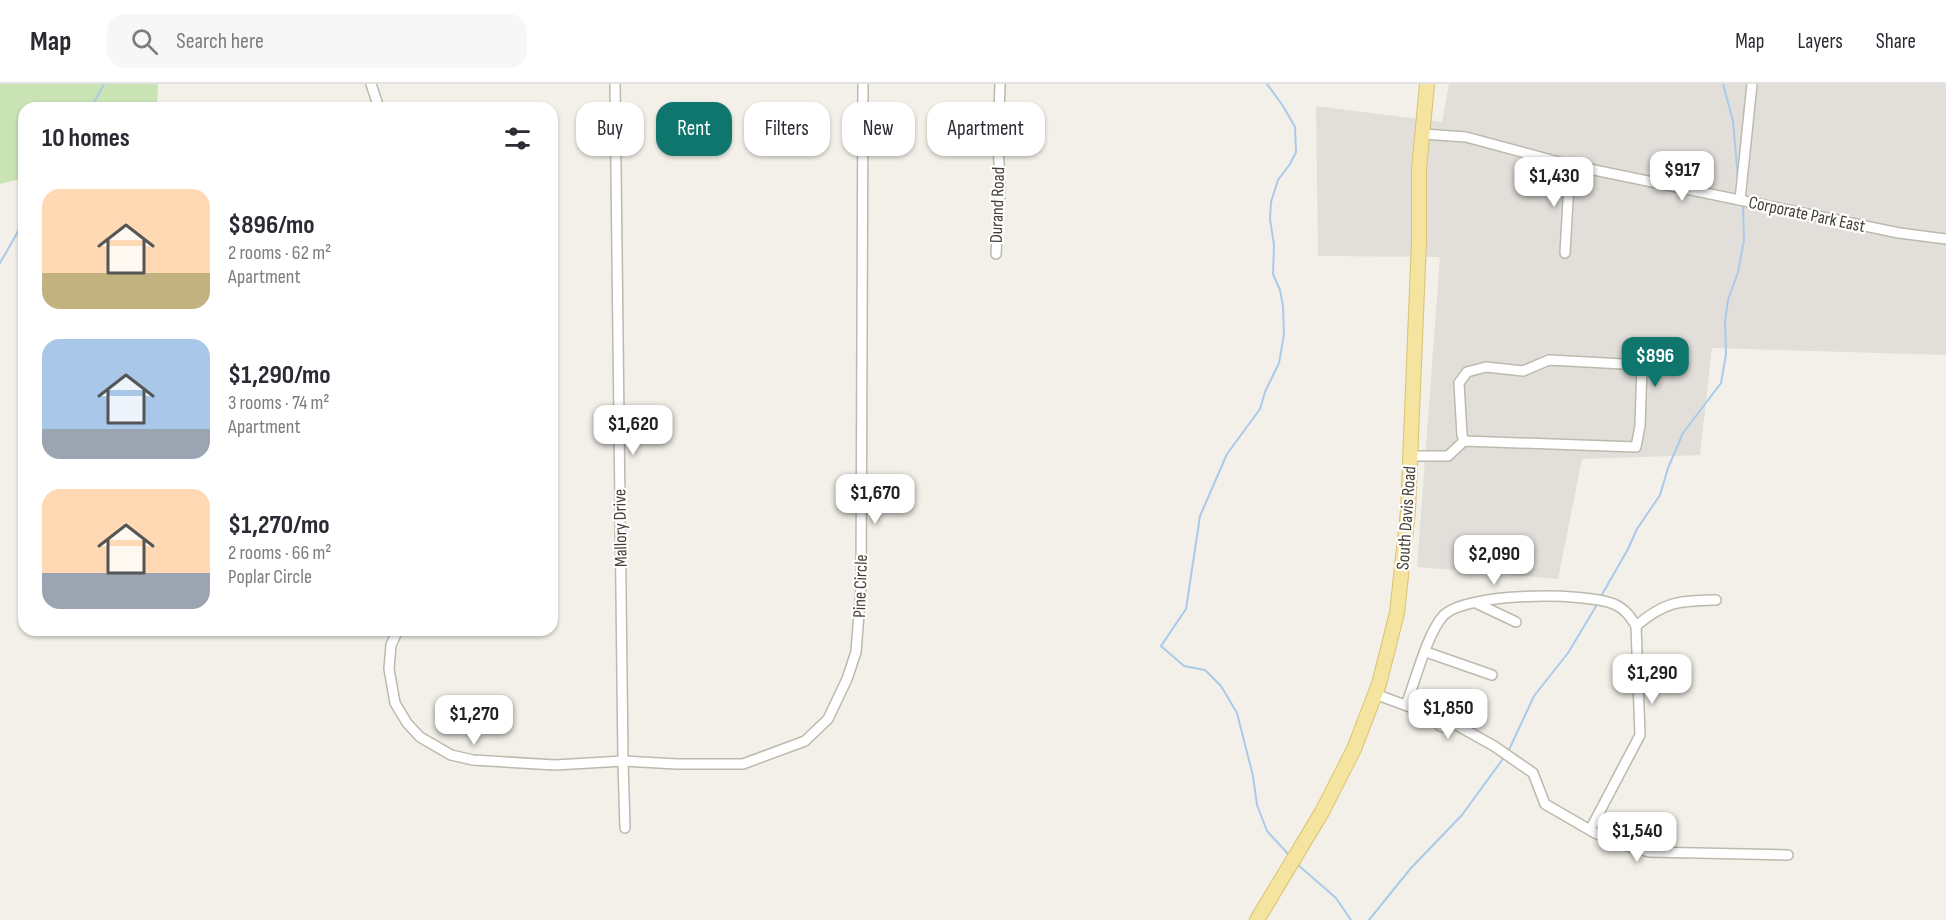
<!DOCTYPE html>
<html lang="en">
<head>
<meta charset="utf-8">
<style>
  body { margin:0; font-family:"Sofia Sans Condensed",sans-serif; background:#f7f7f7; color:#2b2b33; height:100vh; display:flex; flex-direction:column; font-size:22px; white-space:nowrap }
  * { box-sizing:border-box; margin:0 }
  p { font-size:20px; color:#7c7c81 }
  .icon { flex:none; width:33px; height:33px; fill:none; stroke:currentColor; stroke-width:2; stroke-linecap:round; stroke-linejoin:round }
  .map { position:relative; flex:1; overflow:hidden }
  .sheet { position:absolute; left:18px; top:18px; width:540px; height:534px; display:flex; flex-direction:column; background:#fff; border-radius:18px; box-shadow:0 2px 4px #0004 }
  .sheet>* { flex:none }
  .top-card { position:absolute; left:576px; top:18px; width:570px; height:54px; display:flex; gap:12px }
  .price { position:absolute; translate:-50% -51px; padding:0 14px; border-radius:12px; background:#fff; color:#222; font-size:20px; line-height:39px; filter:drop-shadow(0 2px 3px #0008) }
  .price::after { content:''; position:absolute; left:50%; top:36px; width:18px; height:14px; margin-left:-9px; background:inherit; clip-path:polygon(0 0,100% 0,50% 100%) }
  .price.current { background:#0f766e; color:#fff }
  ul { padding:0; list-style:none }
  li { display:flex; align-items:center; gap:18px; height:150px; padding:0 24px }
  li span { display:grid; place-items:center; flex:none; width:168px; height:120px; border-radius:18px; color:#555 }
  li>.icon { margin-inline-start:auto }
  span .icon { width:72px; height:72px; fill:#fffc; stroke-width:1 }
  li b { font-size:26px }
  h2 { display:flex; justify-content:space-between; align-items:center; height:72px; padding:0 24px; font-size:26px }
  .chip { padding:0 21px; border-radius:18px; background:#fff; box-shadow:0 2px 4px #0004; font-size:21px; line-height:54px }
  .chip.current { background:#0f766e; color:#fff }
  header { display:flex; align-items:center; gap:36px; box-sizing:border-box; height:84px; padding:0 30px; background:#fff; border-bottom:2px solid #e1e1e2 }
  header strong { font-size:28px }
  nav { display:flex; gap:33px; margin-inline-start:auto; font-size:21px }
  .search { width:420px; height:54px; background:#f7f7f7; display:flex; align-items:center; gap:15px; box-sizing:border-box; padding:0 21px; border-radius:18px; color:#7c7c81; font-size:22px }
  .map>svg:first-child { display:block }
  .industrial { fill:#e2dfda }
  .green { fill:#cae3b5 }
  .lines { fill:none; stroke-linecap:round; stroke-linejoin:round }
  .stream { stroke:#aacaea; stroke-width:2 }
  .street-casing { stroke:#bdb9ac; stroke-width:12 }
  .primary-casing { stroke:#d9c270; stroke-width:16 }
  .street { stroke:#fff; stroke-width:9 }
  .primary { stroke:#f5e49f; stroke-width:14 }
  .labels { text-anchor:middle; stroke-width:4.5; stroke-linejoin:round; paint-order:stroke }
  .street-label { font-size:18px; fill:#464138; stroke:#fff }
</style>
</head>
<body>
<header>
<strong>Map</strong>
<div class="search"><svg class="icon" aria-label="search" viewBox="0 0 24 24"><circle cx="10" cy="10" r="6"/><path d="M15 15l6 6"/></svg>Search here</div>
<nav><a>Map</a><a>Layers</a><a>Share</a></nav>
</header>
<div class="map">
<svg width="1946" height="836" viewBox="0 0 1946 836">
  <rect width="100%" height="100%" fill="#f3f0e9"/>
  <!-- industrial -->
  <path class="industrial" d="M1449 0H1946V271L1712 264 1700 371 1582 375 1558 495 1417 483 1440 173 1318 172 1316 22 1442 38Z"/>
  <!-- green -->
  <path class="green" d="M0 0H158L157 24H24V94L0 100Z"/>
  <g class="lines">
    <!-- stream -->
    <g class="stream">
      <path d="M1267 0 1283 22 1295 43 1296 68 1290 80 1278 96 1271 118 1270 135 1274 161 1273 190 1280 206 1283 222 1284 250 1279 279 1265 308 1260 325 1227 370 1200 432 1186 525 1161 562 1184 582 1205 586 1221 602 1237 629 1253 692 1257 721 1267 747 1289 771"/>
      <path d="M1723 0 1733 37 1738 95"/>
      <path d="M91 24 104 0"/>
      <path d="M0 179 24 137"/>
      <path d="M1600 514 1628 465 1637 445 1660 411 1668 384 1683 349 1721 299 1726 270 1725 238 1728 216 1738 188 1744 156 1743 121"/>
      <path d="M1508 668 1534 612 1568 569 1598 519"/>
      <path d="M1297 780 1336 814 1351 836"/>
      <path d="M1369 836 1411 784 1462 731 1505 672"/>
    </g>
    <defs>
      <g id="street">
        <path d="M371 0 379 24"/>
        <path d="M615 0 623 677 625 744"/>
        <path d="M1423 50 1466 53 1570 81 1899 149 1946 155"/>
        <path d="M1740 116 1752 0"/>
        <path d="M1565 169 1570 81"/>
        <path d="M996 170 1000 103 998 55 1000 0"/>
        <path d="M1411 372H1448L1464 357 1636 363 1640 342 1642 281 1549 276 1523 287 1486 283 1467 288 1459 299 1462 351 1464 357"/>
        <path d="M1476 519 1516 538"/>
        <path d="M398 546 391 561 389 585 395 619 407 639 420 653 451 671 473 676 555 681 623 677 677 680H743L805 657 828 635 847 595 856 568 861 504 863 0"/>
        <path d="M1426 568 1492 591"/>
        <path d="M1375 610 1437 633"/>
        <path d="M1406 621C1415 598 1427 550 1443 532 1465 508 1585 508 1614 520 1625 525 1630 532 1636 542"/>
        <circle cx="1444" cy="636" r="7"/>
        <path d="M1451 638 1494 662 1533 689 1545 720 1595 749 1624 761 1649 768 1788 771"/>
        <path d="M1590 746 1640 651 1636 542C1665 517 1679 517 1716 516"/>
      </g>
      <path id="primary" d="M1257 836 1322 728 1354 665 1379 600 1397 529 1408 427 1419 156V85L1427 0"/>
    </defs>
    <!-- street casing -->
    <use href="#street" class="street-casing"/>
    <!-- primary casing -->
    <use href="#primary" class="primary-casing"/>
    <!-- street -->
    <use href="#street" class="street"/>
    <!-- primary -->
    <use href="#primary" class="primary"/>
  </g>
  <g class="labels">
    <!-- street labels -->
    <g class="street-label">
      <text transform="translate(997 121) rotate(-88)" y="6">Durand Road</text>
      <text transform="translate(1807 130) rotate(12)" y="6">Corporate Park East</text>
      <text transform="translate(1406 434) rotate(-86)" y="6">South Davis Road</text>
      <text transform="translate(620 444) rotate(-91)" y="6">Mallory Drive</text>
      <text transform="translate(860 502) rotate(-88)" y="6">Pine Circle</text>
    </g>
  </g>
</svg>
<b class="price" style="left:1682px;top:118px">$917</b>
<b class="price" style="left:1554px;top:124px">$1,430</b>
<b class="price current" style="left:1655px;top:304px">$896</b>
<b class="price" style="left:633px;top:372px">$1,620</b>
<b class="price" style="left:875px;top:441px">$1,670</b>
<b class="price" style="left:1494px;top:502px">$2,090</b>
<b class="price" style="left:1652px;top:621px">$1,290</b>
<b class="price" style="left:1448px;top:656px">$1,850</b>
<b class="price" style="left:474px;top:662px">$1,270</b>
<b class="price" style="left:1637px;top:779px">$1,540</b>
<div class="top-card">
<a class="chip">Buy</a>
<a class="chip current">Rent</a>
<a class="chip">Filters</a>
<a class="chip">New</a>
<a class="chip">Apartment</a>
</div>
<section class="sheet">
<h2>10 homes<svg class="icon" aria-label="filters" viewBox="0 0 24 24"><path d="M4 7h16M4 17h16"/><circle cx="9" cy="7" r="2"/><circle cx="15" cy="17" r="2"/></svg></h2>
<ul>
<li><span style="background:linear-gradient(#ffd9b3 70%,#c2b280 0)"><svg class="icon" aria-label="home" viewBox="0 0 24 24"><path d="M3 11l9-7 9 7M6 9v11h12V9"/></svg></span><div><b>$896/mo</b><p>2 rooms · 62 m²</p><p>Apartment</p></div></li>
<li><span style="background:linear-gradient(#a9c7e8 75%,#9aa5b1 0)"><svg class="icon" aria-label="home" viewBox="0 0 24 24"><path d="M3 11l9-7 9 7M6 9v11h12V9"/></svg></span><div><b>$1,290/mo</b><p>3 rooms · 74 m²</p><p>Apartment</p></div></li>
<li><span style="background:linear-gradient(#ffd9b3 70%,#9aa5b1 0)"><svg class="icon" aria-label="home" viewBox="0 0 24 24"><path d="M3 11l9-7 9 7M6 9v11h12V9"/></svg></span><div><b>$1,270/mo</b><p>2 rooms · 66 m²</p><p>Poplar Circle</p></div></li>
</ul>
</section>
</div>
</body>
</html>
